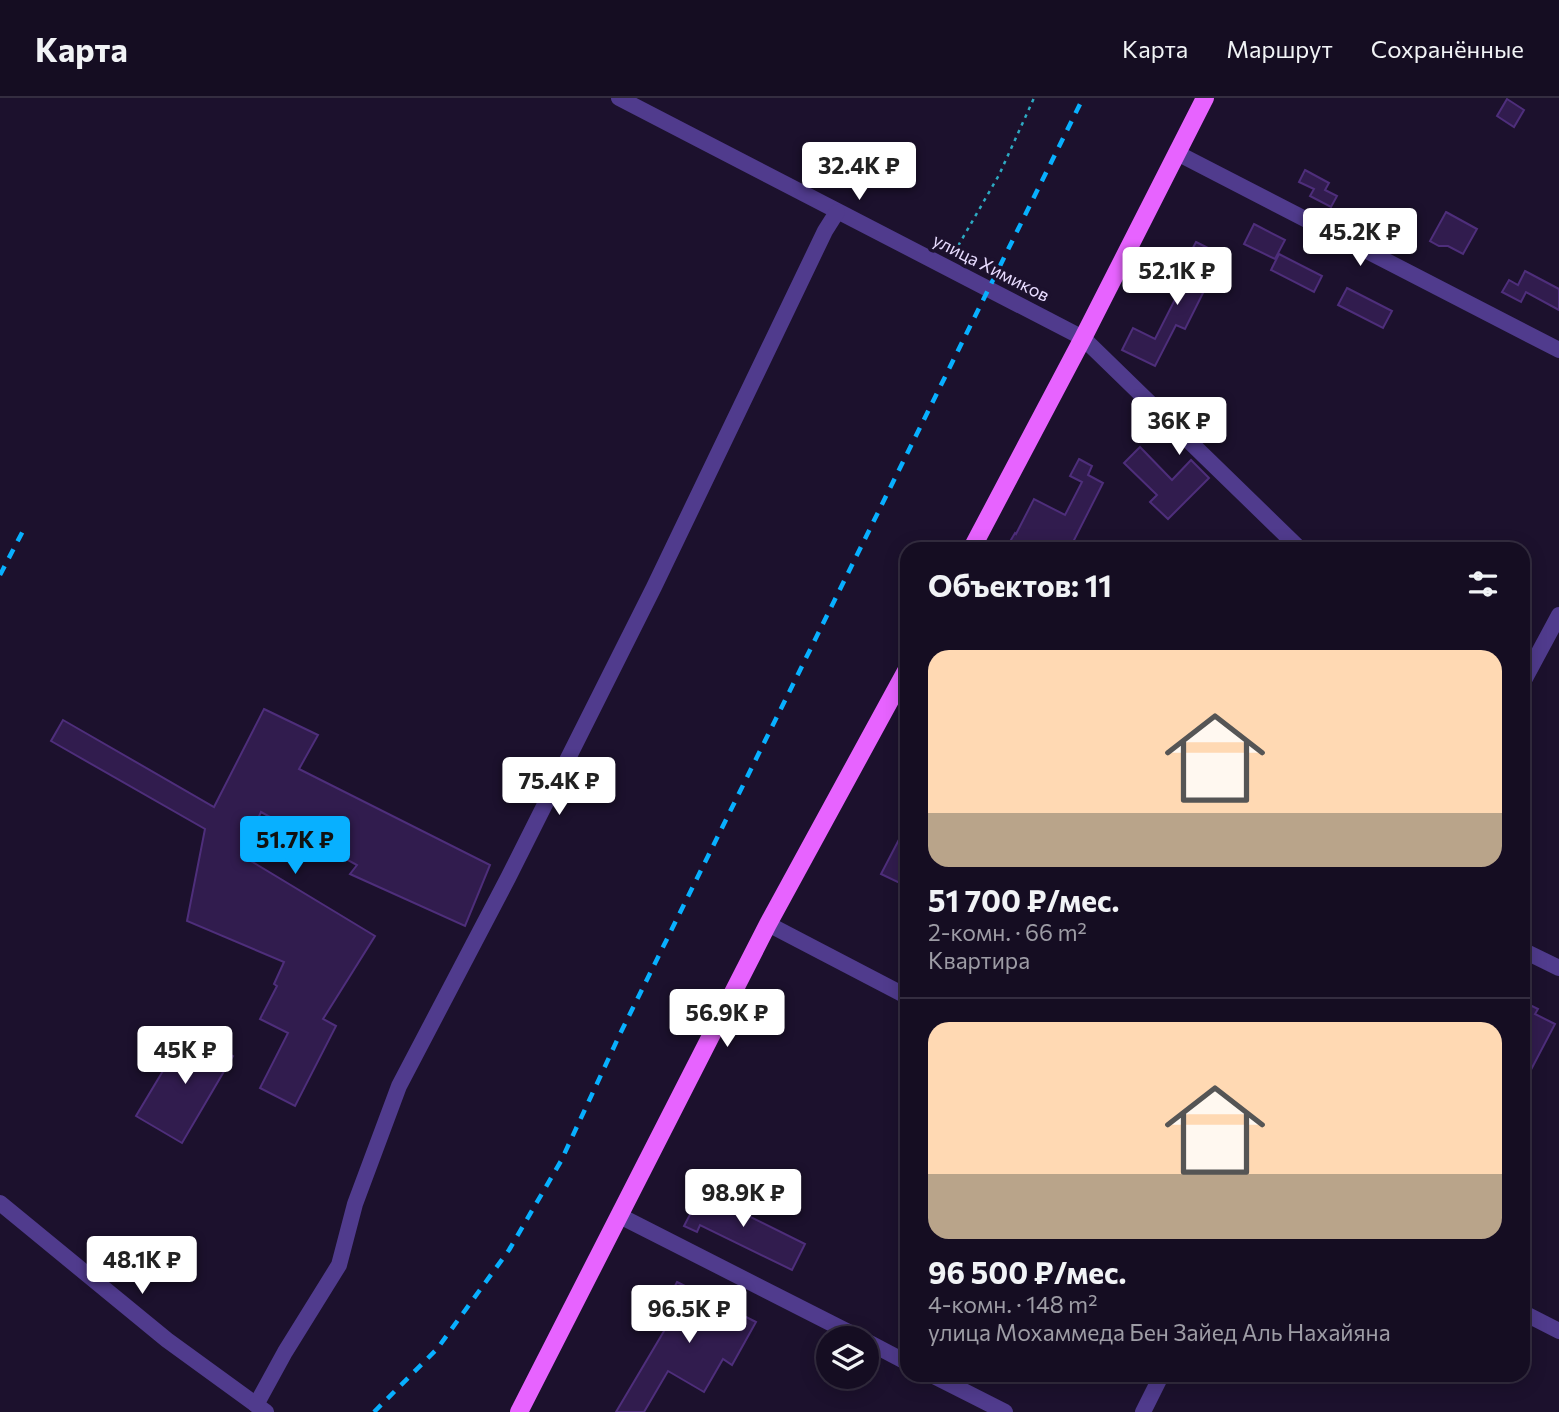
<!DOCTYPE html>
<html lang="ru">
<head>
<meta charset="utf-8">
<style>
  body { margin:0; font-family:Commissioner,sans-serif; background:#221b2f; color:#f1f3f6; height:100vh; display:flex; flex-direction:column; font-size:26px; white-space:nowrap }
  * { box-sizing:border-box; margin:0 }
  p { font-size:23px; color:#9d9ca5 }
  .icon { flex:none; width:38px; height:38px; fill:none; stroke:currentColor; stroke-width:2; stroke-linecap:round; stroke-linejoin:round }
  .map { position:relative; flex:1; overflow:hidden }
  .details { position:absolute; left:900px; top:444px; width:630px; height:840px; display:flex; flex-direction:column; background:#150d22; border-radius:21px; box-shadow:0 4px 18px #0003,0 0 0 2px #342d40 }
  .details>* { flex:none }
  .controls { position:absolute; left:816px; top:1228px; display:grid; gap:14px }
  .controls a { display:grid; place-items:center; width:63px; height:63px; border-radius:50%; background:#150d22; box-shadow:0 4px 18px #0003,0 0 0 2px #342d40; font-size:35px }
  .price { position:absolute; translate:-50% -60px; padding:0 16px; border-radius:7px; background:#fff; color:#222; font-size:23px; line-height:46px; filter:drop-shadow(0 2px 4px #0008) }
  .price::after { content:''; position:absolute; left:50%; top:42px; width:21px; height:16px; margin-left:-10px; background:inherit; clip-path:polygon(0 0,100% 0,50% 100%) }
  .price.on { background:#08b0ff; color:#111 }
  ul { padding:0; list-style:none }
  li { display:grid; align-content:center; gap:14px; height:371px; padding:0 28px }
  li+li { border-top:2px solid #342d40 }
  li span { display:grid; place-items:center; height:217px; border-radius:21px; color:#555 }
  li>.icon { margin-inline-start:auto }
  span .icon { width:126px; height:126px; fill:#fffc; stroke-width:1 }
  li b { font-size:30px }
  h2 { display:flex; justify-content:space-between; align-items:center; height:84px; padding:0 28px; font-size:30px }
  header { display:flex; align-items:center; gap:42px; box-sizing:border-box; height:98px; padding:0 35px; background:#150d22; border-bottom:2px solid #342d40 }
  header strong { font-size:33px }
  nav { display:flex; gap:38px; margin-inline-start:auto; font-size:24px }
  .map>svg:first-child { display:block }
  .building { fill:#311c4e; stroke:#4e2e7b; stroke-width:2 }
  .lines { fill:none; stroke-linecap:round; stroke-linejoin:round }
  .path { stroke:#2daac2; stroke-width:2.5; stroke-dasharray:3.5 5; stroke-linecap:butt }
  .minor { stroke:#503b8d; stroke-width:16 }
  .major { stroke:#e763ff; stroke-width:18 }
  .rail { stroke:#08b0ff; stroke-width:4.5; stroke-dasharray:10 9; stroke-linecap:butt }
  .labels { text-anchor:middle; stroke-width:7; stroke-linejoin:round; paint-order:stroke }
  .street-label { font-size:18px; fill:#e8dcff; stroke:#1c112d }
</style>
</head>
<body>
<header>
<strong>Карта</strong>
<nav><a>Карта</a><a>Маршрут</a><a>Сохранённые</a></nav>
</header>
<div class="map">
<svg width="1559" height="1314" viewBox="0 0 1559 1314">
  <rect width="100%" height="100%" fill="#1c112d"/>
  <!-- building -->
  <g class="building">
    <path d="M1507 1 1524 12 1514 29 1497 18Z"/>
    <path d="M1305 72 1329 85 1325 92 1337 98 1331 109 1310 98 1314 91 1299 84Z"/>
    <path d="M1446 114 1477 131 1463 156 1448 148H1439L1430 143Z"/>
    <path d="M1254 126 1285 142 1275 161 1244 146Z"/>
    <path d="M1196 144 1222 157 1185 231 1176 227 1155 268 1122 252 1133 230 1155 241 1194 164 1187 161Z"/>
    <path d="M1279 156 1322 178 1314 194 1271 172Z"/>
    <path d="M1525 173 1559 191V212L1526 194 1521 204 1502 194 1509 182 1518 187Z"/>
    <path d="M1347 190 1392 213 1383 230 1338 207Z"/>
    <path d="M1140 349 1172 382 1191 362 1209 380 1168 421 1150 404 1157 397 1124 365Z"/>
    <path d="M1079 361 1092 368 1088 377 1103 385 1069 452H1005L1015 435 1016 436 1034 401 1065 417 1082 384 1070 378Z"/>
    <path d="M264 611 318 637 299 671 490 767 465 828 350 776 357 767 261 714 241 757 375 838 323 921 336 928 295 1008 260 990 288 935 260 921 277 888 274 886 284 864 187 823 205 731 51 643 63 622 214 709Z"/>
    <path d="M906 728V788L881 776Z"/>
    <path d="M1522 903 1538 911 1535 916 1555 926 1522 989Z"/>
    <path d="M188 931 233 958 182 1045 136 1018Z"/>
    <path d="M708 1082 721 1088 714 1101 805 1146 792 1172 700 1127 697 1134 684 1128Z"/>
    <path d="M677 1184 756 1224 732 1267 723 1261 704 1294 668 1273 644 1314H616L667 1228 657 1222Z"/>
  </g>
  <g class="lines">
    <!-- path -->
    <path class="path" d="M954 155 999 77 1034 0"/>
    <!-- minor -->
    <g class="minor">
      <path d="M619 0 1083 240 1301 452"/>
      <path d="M1177 55 1559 252"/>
      <path d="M1522 586 1559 517"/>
      <path d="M768 826 906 898"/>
      <path d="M1522 852 1559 870"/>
      <path d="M0 1105 167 1242 266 1314"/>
      <path d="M620 1118 862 1241"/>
      <path d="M1522 1214 1559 1233"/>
      <path d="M866 1243 906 1264"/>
      <path d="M934 1278 1005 1314"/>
      <path d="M256 1307 285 1254 339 1167 355 1106 399 988 508 780 654 489 825 133 837 114"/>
      <path d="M1143 1314 1161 1278"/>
    </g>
    <!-- major -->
    <g class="major">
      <path d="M971 452 1083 240 1205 0"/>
      <path d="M519 1314 768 826 906 573"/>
    </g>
    <!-- rail -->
    <g class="rail">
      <path d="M0 477 25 429"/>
      <path d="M374 1314 437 1251 509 1152 561 1063 620 936 1083 0"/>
    </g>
  </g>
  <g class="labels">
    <!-- street labels -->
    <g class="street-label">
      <text transform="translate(991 170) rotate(27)" y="6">улица Химиков</text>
    </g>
  </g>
</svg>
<div class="controls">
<a><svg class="icon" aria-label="layers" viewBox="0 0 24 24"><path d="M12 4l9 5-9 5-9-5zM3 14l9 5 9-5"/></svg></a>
</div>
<b class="price" style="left:859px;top:104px">32.4K ₽</b>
<b class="price" style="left:1360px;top:170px">45.2K ₽</b>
<b class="price" style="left:1177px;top:209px">52.1K ₽</b>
<b class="price" style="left:1179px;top:359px">36K ₽</b>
<b class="price" style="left:559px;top:719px">75.4K ₽</b>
<b class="price on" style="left:295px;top:778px">51.7K ₽</b>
<b class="price" style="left:727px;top:951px">56.9K ₽</b>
<b class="price" style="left:185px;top:988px">45K ₽</b>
<b class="price" style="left:743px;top:1131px">98.9K ₽</b>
<b class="price" style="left:142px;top:1198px">48.1K ₽</b>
<b class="price" style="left:689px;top:1247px">96.5K ₽</b>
<section class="details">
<h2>Объектов: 11<svg class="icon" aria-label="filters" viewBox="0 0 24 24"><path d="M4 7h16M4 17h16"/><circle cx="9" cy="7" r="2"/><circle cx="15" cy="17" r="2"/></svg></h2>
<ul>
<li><span style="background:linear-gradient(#ffd9b3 75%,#b9a48a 0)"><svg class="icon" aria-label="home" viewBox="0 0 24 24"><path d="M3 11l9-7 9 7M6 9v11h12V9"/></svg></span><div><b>51 700 ₽/мес.</b><p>2-комн. · 66 m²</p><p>Квартира</p></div></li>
<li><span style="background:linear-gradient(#ffd9b3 70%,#b9a48a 0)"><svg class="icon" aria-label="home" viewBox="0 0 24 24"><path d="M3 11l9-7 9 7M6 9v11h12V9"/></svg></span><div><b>96 500 ₽/мес.</b><p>4-комн. · 148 m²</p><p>улица Мохаммеда Бен Зайед Аль Нахайяна</p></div></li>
</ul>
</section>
</div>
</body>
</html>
